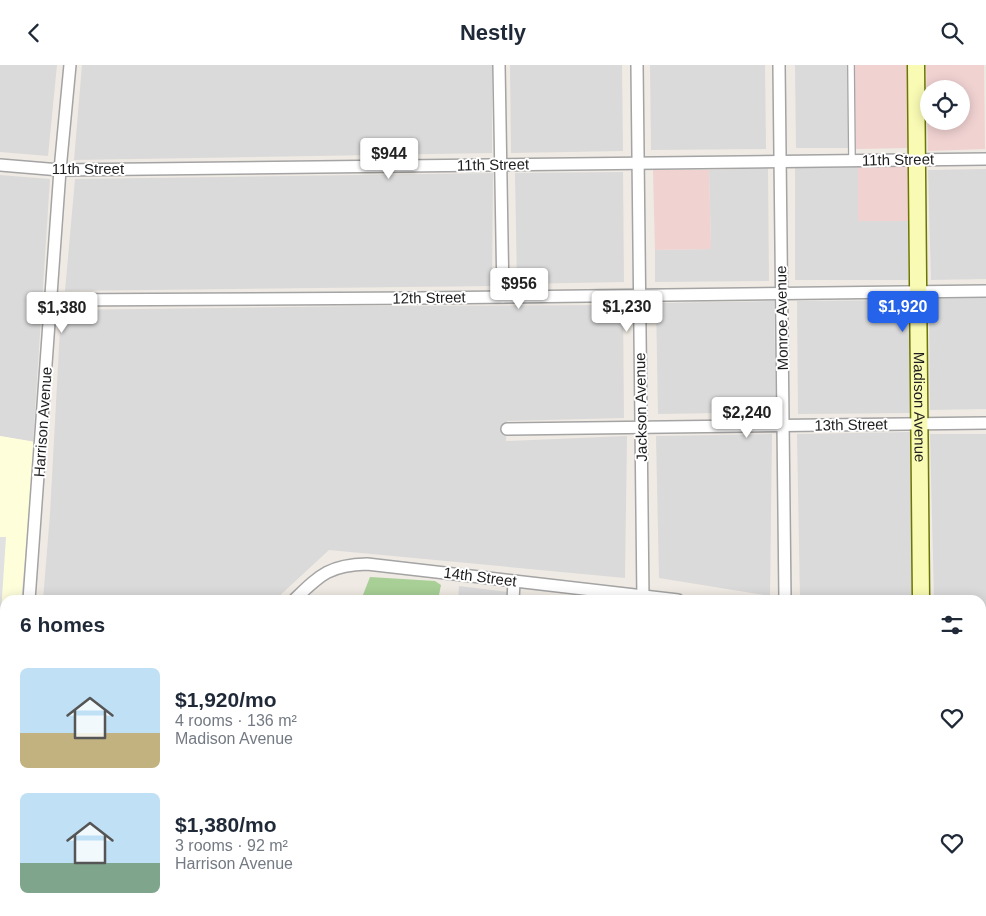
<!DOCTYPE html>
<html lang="en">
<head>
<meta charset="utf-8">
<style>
  body { margin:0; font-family:Arial,sans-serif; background:#f2f2f3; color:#1f2937; height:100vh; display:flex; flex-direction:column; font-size:19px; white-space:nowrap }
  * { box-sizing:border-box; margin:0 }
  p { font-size:16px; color:#747a83 }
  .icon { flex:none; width:28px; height:28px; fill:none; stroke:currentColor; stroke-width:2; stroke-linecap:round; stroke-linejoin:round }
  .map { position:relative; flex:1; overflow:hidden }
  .panel { position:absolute; left:0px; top:530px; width:986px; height:321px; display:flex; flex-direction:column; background:#fff; border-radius:15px 15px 0 0; box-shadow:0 2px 12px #0003 }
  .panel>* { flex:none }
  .controls { position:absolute; left:920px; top:15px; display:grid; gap:10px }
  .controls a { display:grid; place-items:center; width:50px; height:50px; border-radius:50%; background:#fff; box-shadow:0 2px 12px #0003; font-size:25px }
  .price { position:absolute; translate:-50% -42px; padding:0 11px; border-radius:5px; background:#fff; color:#222; font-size:16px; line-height:32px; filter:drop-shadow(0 1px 2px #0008) }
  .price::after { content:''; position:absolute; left:50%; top:30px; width:15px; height:11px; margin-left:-8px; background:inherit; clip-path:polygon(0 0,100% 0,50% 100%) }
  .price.on { background:#2563eb; color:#fff }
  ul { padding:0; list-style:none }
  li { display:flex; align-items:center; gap:15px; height:125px; padding:0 20px }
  li span { display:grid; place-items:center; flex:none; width:140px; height:100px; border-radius:8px; color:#555 }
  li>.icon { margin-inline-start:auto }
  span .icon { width:60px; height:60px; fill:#fffc; stroke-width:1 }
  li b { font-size:21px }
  h2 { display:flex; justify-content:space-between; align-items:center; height:60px; padding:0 20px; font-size:21px }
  header { display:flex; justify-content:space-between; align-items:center; height:65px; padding:0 20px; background:#fff; font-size:22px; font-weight:800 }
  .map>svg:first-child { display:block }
  .residential { fill:#dbdada }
  .commercial { fill:#f0d2d1; fill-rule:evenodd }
  .education { fill:#fffedb }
  .forest { fill:#a8cf96 }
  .parking { fill:#e1e1e1 }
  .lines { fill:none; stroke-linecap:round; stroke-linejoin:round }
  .lane-casing { stroke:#a4a4a4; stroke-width:8 }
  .street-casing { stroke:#a4a4a4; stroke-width:14 }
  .secondary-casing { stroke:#6c7602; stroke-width:19 }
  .lane { stroke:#fff; stroke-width:5.5 }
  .street { stroke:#fff; stroke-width:11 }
  .secondary { stroke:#f9fbb4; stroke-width:16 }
  .labels { text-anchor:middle; stroke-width:4; stroke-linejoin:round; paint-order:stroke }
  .street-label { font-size:15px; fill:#1d1d1d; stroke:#fff }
</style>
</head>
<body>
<header><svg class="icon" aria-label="back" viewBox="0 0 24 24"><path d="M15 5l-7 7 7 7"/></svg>Nestly<svg class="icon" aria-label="search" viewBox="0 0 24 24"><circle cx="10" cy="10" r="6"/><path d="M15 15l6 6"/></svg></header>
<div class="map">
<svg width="986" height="851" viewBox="0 0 986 851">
  <rect width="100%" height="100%" fill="#efeae3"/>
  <!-- residential -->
  <g class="residential">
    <path d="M0 0H57L48 91 0 87Z"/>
    <path d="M82 0H492V88L74 95Z"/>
    <path d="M510 0H622L623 86 511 88Z"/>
    <path d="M650 0H765L766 84 651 85Z"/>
    <path d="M795 0H849V83H796Z"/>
    <path d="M795 101H858V156H908V215H795Z"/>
    <path d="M768 103 769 216 655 217V185L711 184 709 105Z"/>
    <path d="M986 104V214L931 215 928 105Z"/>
    <path d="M623 107 624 217 517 219 515 108Z"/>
    <path d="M493 108 492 221 65 226 75 114Z"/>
    <path d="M0 110 50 114 33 377 0 371Z"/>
    <path d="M986 233V344L930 345 929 234Z"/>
    <path d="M910 235 912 348 798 349 797 236Z"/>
    <path d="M774 236 776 347 658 349 656 238Z"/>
    <path d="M623 240 624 353 507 356 506 376 627 371 625 513 329 485 275 535H43L50 449 61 245 360 241Z"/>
    <path d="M910 367 913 535 800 534 797 369Z"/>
    <path d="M772 369 770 531 659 513 656 371Z"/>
    <path d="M930 369H986V549H981V535H934Z"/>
    <path d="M459 521 508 527 507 535H458Z"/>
    <rect x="981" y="575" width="5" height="121"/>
    <path d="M0 596H5V688L0 733Z"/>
    <path d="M12 846H161L160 851H54Z"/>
    <rect x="662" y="846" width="113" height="5"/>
    <rect x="803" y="846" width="110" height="5"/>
  </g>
  <!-- commercial -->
  <g class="commercial">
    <path d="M854 0H907L908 83 855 84Z"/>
    <path d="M926 0H984L985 84 928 86ZM929 24H961V56H929Z"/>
    <rect x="858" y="101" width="50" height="55"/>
    <path d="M653 105H709L711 184 655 185Z"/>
    <path d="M981 765 986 766 984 827H981Z"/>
  </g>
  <!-- education -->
  <path class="education" d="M0 371 36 377 21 535H5V596H0Z"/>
  <!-- forest -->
  <g class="forest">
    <path d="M370 512 435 516 441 520 439 530 424 535H361Z"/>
    <path d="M321 846H630L632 851H345L338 847 331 850Z"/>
  </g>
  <!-- parking -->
  <path class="parking" d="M0 472H6L0 563Z"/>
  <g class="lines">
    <defs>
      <path id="lane" d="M851 0 852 96"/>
      <g id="street">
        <path d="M499 0 503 232"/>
        <path d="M637 0 643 535"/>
        <path d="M779 0 785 535"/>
        <path d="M0 100 60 105 986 94"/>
        <path d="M51 235 419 233 986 226"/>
        <path d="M507 364 986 358"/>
        <path d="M29 535 60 105 70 0"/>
        <path d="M294 535C320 510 329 500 367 499L678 535"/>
        <path d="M513 535 514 517"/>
        <path d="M981 566H986"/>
        <path d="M0 596H5"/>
        <path d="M981 705H986"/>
        <path d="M0 820 5 804"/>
        <path d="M981 838H986"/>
        <path d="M646 846V851"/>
        <path d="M788 846V851"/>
      </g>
      <g id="secondary">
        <path id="s1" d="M916 0 921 535"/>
        <path d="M925 846V851"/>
      </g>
    </defs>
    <!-- lane casing -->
    <use href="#lane" class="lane-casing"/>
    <!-- street casing -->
    <use href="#street" class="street-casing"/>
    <!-- secondary casing -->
    <use href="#secondary" class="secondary-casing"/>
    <!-- lane -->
    <use href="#lane" class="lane"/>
    <!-- street -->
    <use href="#street" class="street"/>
    <!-- secondary -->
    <use href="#secondary" class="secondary"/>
  </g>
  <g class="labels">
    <!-- street labels -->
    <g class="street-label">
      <text transform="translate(898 95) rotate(-1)" y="5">11th Street</text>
      <text transform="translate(493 100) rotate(-1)" y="5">11th Street</text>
      <text x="88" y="109">11th Street</text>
      <text transform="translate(429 233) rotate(-1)" y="5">12th Street</text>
      <text transform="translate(782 253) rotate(-91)" y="5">Monroe Avenue</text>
      <text transform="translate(641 342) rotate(-91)" y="5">Jackson Avenue</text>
      <text dy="5" stroke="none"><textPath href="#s1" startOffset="342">Madison Avenue</textPath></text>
      <text transform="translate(43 357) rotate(-86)" y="5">Harrison Avenue</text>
      <text transform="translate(851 360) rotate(-1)" y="5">13th Street</text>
      <text transform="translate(480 512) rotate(7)" y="5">14th Street</text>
    </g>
  </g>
</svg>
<div class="controls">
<a><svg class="icon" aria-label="locate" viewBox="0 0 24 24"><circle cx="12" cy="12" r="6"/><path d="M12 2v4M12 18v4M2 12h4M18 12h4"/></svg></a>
</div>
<b class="price" style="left:389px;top:115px">$944</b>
<b class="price" style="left:519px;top:245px">$956</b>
<b class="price" style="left:627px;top:268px">$1,230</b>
<b class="price on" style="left:903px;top:268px">$1,920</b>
<b class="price" style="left:62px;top:269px">$1,380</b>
<b class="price" style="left:747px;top:374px">$2,240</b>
<section class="panel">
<h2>6 homes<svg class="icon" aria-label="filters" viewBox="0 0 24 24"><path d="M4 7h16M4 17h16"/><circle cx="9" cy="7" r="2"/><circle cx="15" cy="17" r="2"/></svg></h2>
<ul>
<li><span style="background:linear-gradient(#bfe0f5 65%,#c2b280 0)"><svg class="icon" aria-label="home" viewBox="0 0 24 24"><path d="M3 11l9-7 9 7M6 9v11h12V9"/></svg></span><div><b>$1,920/mo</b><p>4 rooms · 136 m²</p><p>Madison Avenue</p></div><svg class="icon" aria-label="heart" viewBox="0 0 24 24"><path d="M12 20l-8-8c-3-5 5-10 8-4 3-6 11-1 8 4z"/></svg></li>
<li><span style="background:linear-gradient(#bfe0f5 70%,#7fa58c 0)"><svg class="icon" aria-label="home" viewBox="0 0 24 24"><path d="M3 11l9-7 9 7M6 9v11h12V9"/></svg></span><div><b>$1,380/mo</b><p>3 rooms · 92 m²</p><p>Harrison Avenue</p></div><svg class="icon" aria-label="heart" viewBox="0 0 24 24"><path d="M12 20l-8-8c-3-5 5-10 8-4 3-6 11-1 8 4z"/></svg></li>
</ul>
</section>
</div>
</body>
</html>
